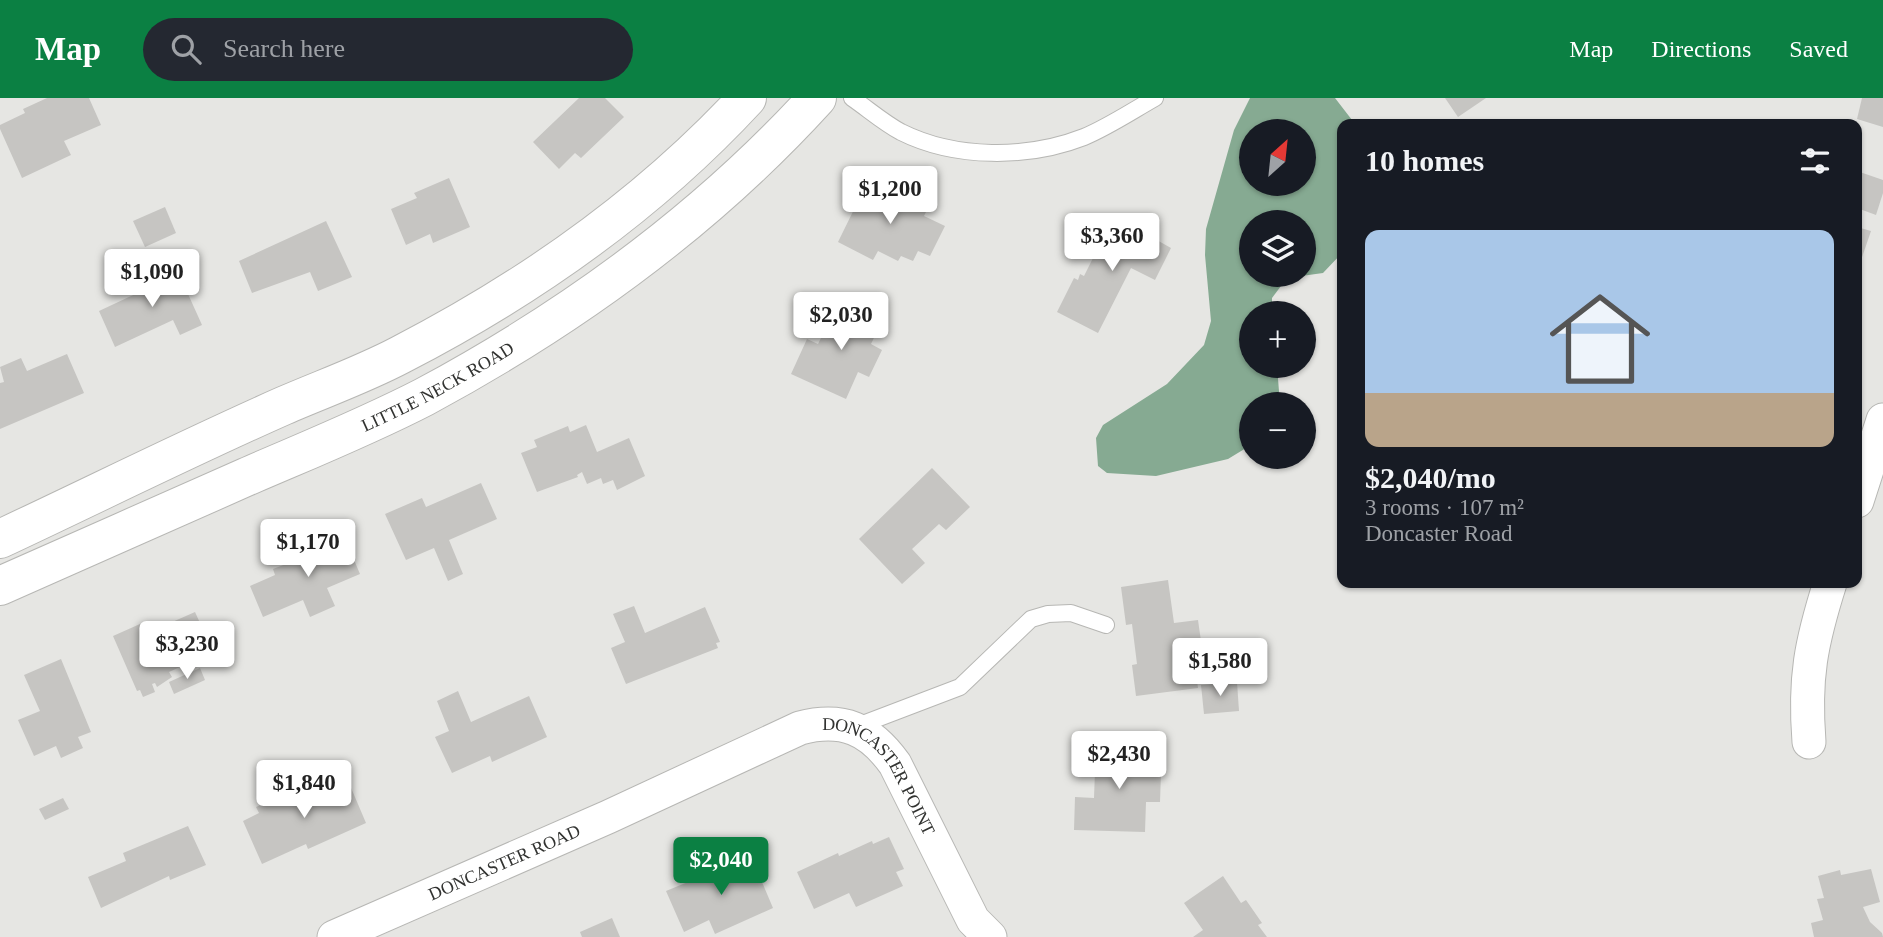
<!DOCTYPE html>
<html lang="en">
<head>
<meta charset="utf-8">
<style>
  body { margin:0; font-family:"Times New Roman",serif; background:#242831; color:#f1f3f6; height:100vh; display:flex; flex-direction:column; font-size:26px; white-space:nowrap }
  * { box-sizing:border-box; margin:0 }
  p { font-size:23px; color:#9ea1a6 }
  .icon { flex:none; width:38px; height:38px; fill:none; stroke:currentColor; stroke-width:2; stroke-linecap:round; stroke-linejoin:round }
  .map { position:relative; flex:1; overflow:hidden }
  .sheet { position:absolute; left:1337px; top:21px; width:525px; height:469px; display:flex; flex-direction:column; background:#171b24; border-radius:14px; box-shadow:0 2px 5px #0004 }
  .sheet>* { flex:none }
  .needle { width:46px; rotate:27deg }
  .fabs { position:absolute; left:1239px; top:21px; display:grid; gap:14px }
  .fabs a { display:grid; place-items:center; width:77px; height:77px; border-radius:50%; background:#171b24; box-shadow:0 2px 5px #0004; font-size:35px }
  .price { position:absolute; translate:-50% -60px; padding:0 16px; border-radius:7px; background:#fff; color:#222; font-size:23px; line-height:46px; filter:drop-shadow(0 2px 4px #0008) }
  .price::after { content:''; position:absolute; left:50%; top:42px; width:21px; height:16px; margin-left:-10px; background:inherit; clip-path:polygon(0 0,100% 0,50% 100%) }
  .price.current { background:#0b8043; color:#fff }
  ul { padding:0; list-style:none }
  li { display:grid; align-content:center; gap:14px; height:371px; padding:0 28px }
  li+li { border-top:2px solid #363941 }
  li span { display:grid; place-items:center; height:217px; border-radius:14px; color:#555 }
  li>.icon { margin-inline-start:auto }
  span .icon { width:126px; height:126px; fill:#fffc; stroke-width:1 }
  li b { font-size:30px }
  h2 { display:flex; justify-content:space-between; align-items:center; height:84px; padding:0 28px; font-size:30px }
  header { display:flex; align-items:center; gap:42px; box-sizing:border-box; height:98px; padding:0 35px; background:#0b8043; color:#fff }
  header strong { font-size:33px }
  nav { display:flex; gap:38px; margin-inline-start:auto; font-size:24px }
  .search { width:490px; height:63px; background:#242831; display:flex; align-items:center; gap:18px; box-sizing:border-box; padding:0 24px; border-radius:38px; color:#9ea1a6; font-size:26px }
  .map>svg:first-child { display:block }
  .water { fill:#86aa92; fill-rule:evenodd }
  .building { fill:#c6c5c2 }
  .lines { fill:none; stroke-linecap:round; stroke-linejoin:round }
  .lane-casing { stroke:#b7b7b4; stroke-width:18 }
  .street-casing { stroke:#b7b7b4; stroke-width:35 }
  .secondary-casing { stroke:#b7b7b4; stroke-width:40 }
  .lane { stroke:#fff; stroke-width:16 }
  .street { stroke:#fff; stroke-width:33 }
  .secondary { stroke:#fff; stroke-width:38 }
  .labels { text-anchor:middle; stroke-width:5; stroke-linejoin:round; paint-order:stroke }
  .street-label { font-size:18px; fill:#323331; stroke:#f3f4f0 }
</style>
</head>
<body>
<header>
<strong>Map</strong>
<div class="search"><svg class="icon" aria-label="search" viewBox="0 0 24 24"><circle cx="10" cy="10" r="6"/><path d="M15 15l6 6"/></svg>Search here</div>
<nav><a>Map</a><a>Directions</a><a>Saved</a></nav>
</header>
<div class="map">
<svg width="1883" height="839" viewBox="0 0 1883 839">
  <rect width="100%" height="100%" fill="#e6e6e3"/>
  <!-- water -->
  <path class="water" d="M1250 0H1335L1352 22V26H1342V155L1323 175 1287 180 1272 200V215H1251V268H1277L1280 306H1251V347L1228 361 1156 378 1107 375 1098 368 1096 340 1103 327 1167 286 1204 247 1211 223 1205 157 1206 131 1234 32ZM1251 33H1304V86H1251ZM1251 124H1304V177H1251Z"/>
  <!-- building -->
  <g class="building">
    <path d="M47 0H89L101 27 64 43 71 57 22 80 0 31V27L25 15 23 11Z"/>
    <path d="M579 0H605L624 19 581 60 575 55 559 71 533 44Z"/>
    <path d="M1445 0H1486L1458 19Z"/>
    <path d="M1862 0H1883V29L1857 21Z"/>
    <path d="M1857 73 1883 82V95L1876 117 1857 110Z"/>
    <path d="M449 80 470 129 433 145 430 136 406 147 391 111 417 100 414 95Z"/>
    <path d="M867 85 877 90 879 85 909 101 908 104 926 114 924 118 945 128 930 158 918 153 913 163 901 158 898 163 878 153 873 162 838 144Z"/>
    <path d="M165 109 176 135 145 149 133 123Z"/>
    <path d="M1114 118 1171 150 1155 182 1131 170 1098 235 1057 214 1074 180 1078 182 1080 176 1084 178Z"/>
    <path d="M326 123 352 179 318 193 310 174 252 195 239 163Z"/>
    <path d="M1857 129 1871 133 1860 165 1857 164Z"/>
    <path d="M171 165 176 177 179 176 202 227 180 237 173 222 115 249 99 213 161 184 155 172Z"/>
    <path d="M844 203 883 221 871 246 882 252 869 279 858 274 846 301 791 276 807 241 818 246 822 238 827 240Z"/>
    <path d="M67 256 84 295 0 331V285L4 284 0 269 21 260 27 273Z"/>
    <path d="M586 327 597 354 629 340 645 378 617 392 613 382 603 386 601 380 587 386 582 374 577 377 578 379 537 394 521 355 537 349 534 342 568 328 570 334Z"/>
    <path d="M932 370 970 409 946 432 939 426 912 451 925 465 902 486 859 441Z"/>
    <path d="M481 385 497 421 449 442 463 476 448 483 434 450 406 462 385 416 422 400 426 409Z"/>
    <path d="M343 436 360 476 327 490 335 508 310 519 303 502 263 519 250 488 275 477 273 471 304 459 302 453Z"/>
    <path d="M1168 482 1174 525 1198 522 1202 550 1193 553 1198 590 1136 598 1132 567 1137 566 1132 526 1126 527 1121 489Z"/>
    <path d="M634 508 645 535 705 509 720 544 716 545 718 550 626 586 611 550 625 544 613 516Z"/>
    <path d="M195 514 210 547 201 551 204 558 169 574 172 579 157 589 155 585 152 586 155 594 143 599 140 592 137 593 113 538 140 526 145 536Z"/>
    <path d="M61 561 91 634 78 639 83 650 61 660 56 648 34 658 18 622 40 613 24 577Z"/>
    <path d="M200 570 205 582 174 596 169 584Z"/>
    <path d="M1237 584 1239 613 1204 616 1201 587Z"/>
    <path d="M458 593 471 624 529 598 547 639 492 664 490 658 452 675 435 639 449 633 437 603Z"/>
    <path d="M1096 647 1147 648 1146 674 1161 675 1160 704H1146L1145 734 1074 732 1075 699 1094 700Z"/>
    <path d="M346 678 366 725 308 751 306 746 262 766 243 723 259 715 256 709 283 697 286 705Z"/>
    <path d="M63 700 69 711 45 722 39 711Z"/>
    <path d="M188 728 206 767 170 782 169 778 101 810 88 779 126 763 123 755Z"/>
    <path d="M889 739 904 771 896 774 903 788 856 809 849 795 814 811 797 774 838 755 839 758 872 743 873 746Z"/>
    <path d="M751 758 773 810 715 836 709 822 684 834 666 793Z"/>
    <path d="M1871 771 1880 804 1863 809 1870 824 1882 835 1883 839H1814L1811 825 1823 822 1817 801 1824 800 1818 778 1840 772 1841 777Z"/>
    <path d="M1223 778 1241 805 1246 802 1262 825 1258 827 1267 839H1193L1203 832 1184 805Z"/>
    <path d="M612 820 620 839H582L580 834Z"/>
  </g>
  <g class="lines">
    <defs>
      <g id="lane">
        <path d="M852 0C868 11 884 25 901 34 955 61 1028 61 1084 39 1108 29 1132 13 1155 0"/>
        <path d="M855 629 960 589 1031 521 1048 516 1071 515 1106 527"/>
      </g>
      <g id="street">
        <path d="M1857 403 1883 322"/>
        <path d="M1809 644C1804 580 1811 545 1830 485"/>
        <path id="s1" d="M334 839 608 719 800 630C843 619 870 631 895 666L973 822 990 839"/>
      </g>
      <g id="secondary">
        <path d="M0 441C94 397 188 350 283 308 322 291 362 277 400 257 528 191 649 106 747 0"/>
        <path id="s2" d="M0 488C82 452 164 415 246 379 306 353 366 329 424 299 571 220 705 123 817 0"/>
      </g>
    </defs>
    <!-- lane casing -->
    <use href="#lane" class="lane-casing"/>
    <!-- street casing -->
    <use href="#street" class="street-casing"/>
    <!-- secondary casing -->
    <use href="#secondary" class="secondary-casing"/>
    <!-- lane -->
    <use href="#lane" class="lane"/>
    <!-- street -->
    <use href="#street" class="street"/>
    <!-- secondary -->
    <use href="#secondary" class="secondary"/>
  </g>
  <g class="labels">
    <!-- street labels -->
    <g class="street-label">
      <text dy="6" stroke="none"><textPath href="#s2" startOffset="481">LITTLE NECK ROAD</textPath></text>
      <text dy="6" stroke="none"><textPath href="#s1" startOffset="616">DONCASTER POINT</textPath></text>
      <text dy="6" stroke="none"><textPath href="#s1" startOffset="186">DONCASTER ROAD</textPath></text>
    </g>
  </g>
</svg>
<div class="fabs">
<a><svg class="needle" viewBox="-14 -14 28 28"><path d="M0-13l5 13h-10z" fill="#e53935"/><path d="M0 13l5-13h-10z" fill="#9ea1a6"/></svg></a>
<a><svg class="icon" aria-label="layers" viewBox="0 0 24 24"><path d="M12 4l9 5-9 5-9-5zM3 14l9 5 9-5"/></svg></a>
<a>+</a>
<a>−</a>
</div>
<b class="price" style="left:890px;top:128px">$1,200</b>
<b class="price" style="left:1112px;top:175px">$3,360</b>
<b class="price" style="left:152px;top:211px">$1,090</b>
<b class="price" style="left:841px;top:254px">$2,030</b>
<b class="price" style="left:308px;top:481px">$1,170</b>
<b class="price" style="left:187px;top:583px">$3,230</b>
<b class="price" style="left:1220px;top:600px">$1,580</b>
<b class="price" style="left:1119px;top:693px">$2,430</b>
<b class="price" style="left:304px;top:722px">$1,840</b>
<b class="price current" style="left:721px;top:799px">$2,040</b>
<section class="sheet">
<h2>10 homes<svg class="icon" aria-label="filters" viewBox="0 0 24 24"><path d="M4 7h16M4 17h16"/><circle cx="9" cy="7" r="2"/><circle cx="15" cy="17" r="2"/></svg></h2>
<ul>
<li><span style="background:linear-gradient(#a9c7e8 75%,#b9a48a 0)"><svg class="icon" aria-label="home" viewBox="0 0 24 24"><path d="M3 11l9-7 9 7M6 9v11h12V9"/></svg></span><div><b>$2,040/mo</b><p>3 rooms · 107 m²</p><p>Doncaster Road</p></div></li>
</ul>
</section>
</div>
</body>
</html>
